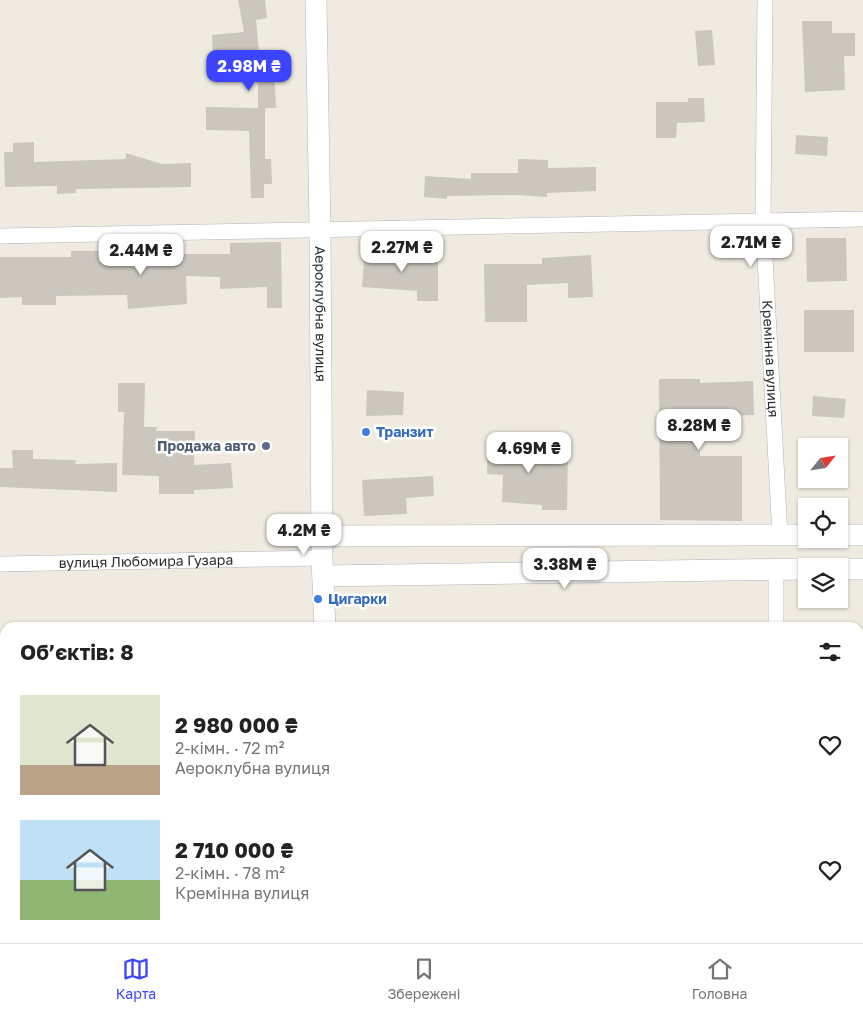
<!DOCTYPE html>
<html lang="uk">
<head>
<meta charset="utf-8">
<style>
  body { margin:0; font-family:"Golos Text",sans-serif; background:#f2f2f2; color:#222; height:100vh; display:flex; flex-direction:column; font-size:19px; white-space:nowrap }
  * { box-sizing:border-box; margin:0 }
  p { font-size:16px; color:#767676 }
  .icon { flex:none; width:28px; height:28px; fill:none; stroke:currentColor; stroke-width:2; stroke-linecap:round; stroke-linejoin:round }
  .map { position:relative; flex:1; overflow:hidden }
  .side { position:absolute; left:0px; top:622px; width:864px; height:321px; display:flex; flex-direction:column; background:#fff; border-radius:15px 15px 0 0; box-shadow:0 1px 4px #0004 }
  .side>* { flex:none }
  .needle { width:32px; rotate:60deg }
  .controls { position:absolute; left:798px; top:438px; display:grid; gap:10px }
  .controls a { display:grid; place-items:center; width:50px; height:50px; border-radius:0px; background:#fff; box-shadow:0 1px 4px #0004; font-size:25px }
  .price { position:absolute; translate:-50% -42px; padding:0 11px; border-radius:10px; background:#fff; color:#222; font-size:16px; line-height:32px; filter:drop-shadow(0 1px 2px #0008) }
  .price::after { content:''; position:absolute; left:50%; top:30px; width:15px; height:11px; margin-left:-8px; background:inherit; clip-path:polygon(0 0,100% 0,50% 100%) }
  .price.on { background:#3d44ff; color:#fff }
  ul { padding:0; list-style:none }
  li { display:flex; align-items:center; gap:15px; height:125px; padding:0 20px }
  li span { display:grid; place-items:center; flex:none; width:140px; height:100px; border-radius:0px; color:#555 }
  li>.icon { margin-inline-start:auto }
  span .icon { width:60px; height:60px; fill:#fffc; stroke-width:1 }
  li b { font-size:21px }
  h2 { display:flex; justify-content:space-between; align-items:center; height:60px; padding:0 20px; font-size:21px }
  .menu { display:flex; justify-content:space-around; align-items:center; height:70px; border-top:1px solid #e0e0e0; background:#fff; font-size:14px; color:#767676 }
  .menu a { display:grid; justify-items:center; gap:2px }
  .menu .on { color:#3d44ff }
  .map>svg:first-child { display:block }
  .building { fill:#cbc7bf }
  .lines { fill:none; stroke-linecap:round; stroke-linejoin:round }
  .street-casing { stroke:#b3b3c1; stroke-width:16 }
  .secondary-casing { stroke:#b3b3c1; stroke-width:22 }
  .path { stroke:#cdcdcd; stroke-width:3; stroke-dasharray:4 2.5; stroke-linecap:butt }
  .street { stroke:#fff; stroke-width:15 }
  .secondary { stroke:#fff; stroke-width:21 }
  .shop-dot { fill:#3f7fe0; stroke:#fff; stroke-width:2 }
  .service-dot { fill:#5c6f8a; stroke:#fff; stroke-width:2 }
  .labels { text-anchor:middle; stroke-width:5; stroke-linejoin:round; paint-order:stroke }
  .street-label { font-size:14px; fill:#2d2d2d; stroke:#fff }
  .shop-label { font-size:14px; font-weight:bold; fill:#366cbe; stroke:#fff; text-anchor:start }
  .service-label { font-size:14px; font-weight:bold; fill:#4e5e75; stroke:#fff; text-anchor:end }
</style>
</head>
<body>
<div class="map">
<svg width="863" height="943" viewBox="0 0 863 943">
  <rect width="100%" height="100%" fill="#efebe0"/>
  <!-- building -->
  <g class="building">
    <path d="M238 0H265L267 18 256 20 259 53 273 51 276 108H265V159H271L272 184H264V198H251L249 131 206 130V107L258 108V70L243 72 245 61 228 62 227 53 213 54 212 35 244 32Z"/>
    <path d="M802 21H832V33H855V56H844L845 90 805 92Z"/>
    <path d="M712 30 715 65 698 66 695 31Z"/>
    <path d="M688 98H704L705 122 677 123 676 138H656V102H688Z"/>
    <path d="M796 135 828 137 827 156 795 154Z"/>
    <path d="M34 142V162L126 159V153L162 164 191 163V187L76 189V193L57 194V186L5 187 4 152H13V143Z"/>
    <path d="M518 159 548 160V168L596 167V191L547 193V197L517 195 447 196V199L424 197 425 176 471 179V173H518Z"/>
    <path d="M806 238H846L847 281 807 282Z"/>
    <path d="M281 242 282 308H267V287L220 289V277L186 276 187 304 128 309 127 295 56 296V305H22V297L0 298V257H71V251H101V260H144L143 254H230V243Z"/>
    <path d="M365 249 400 252 399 256H438V301H417V291L362 287Z"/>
    <path d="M591 255 593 297 568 298V283L527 285V322H485L484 264H542V258Z"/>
    <rect x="804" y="310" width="50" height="42"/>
    <path d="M659 379H700V383L753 381 754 415 700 417V456H742V521L660 520Z"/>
    <path d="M118 383H145L144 427H157L156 431H195L194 465 231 463 233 488 194 490V494H159V476L122 475 124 412H118Z"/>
    <path d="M367 390 404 392 403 415 366 416Z"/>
    <path d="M813 396 846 399 844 418 812 416Z"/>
    <path d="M488 438 529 440V454H568L567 510H542V505L502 502 503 475 487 474Z"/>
    <path d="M12 450H33V459L76 460 75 464 117 463V492L0 487V468H13Z"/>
    <path d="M433 476 434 496 406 498 407 514 364 516 362 480Z"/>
  </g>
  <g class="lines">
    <defs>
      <g id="street">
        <path id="s1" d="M765 0 763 221 780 536"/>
        <path d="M0 236 863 219"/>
        <path id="s2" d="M0 564 322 558"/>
        <path d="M776 628V569"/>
        <path d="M859 862H863"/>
        <path d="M0 888H5"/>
        <path d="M774 939V943"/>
      </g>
      <g id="secondary">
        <path id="s3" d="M316 0 320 228 322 558 325 628"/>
        <path d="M839 535H863"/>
        <path d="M322 536 806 535"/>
        <path d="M839 569H863"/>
        <path d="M323 576 806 569"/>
        <path d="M326 939 327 943"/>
      </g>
    </defs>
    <!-- street casing -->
    <use href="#street" class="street-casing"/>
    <!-- secondary casing -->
    <use href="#secondary" class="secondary-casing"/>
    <!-- path -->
    <path class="path" d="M859 651H863"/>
    <!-- street -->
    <use href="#street" class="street"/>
    <!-- secondary -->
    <use href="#secondary" class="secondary"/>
  </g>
  <!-- markers -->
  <g class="shop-dot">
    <circle cx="366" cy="432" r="5"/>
    <circle cx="318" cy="599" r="5"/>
  </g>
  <circle class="service-dot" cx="266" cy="446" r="5"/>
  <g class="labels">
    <!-- street labels -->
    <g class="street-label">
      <text dy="5" stroke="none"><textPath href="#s3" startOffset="314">Аероклубна вулиця</textPath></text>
      <text dy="5" stroke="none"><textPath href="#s1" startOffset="359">Кремінна вулиця</textPath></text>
      <text dy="5" stroke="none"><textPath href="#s2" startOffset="146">вулиця Любомира Гузара</textPath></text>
    </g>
    <!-- shop labels -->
    <g class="shop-label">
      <text x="376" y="437">Транзит</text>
      <text x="328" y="604">Цигарки</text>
    </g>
    <!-- service labels -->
    <g class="service-label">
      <text x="256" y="451">Продажа авто</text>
    </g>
  </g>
</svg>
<div class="controls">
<a><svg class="needle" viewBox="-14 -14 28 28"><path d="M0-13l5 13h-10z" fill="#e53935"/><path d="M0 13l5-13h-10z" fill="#767676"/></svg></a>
<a><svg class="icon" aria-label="locate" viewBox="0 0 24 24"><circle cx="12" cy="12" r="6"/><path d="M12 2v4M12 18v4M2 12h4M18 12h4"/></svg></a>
<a><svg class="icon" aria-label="layers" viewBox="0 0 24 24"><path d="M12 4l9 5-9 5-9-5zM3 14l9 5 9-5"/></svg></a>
</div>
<b class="price on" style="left:249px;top:92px">2.98M ₴</b>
<b class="price" style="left:751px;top:268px">2.71M ₴</b>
<b class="price" style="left:402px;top:273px">2.27M ₴</b>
<b class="price" style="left:141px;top:276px">2.44M ₴</b>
<b class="price" style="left:699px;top:451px">8.28M ₴</b>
<b class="price" style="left:529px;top:474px">4.69M ₴</b>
<b class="price" style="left:304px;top:556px">4.2M ₴</b>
<b class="price" style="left:565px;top:590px">3.38M ₴</b>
<section class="side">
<h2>Об’єктів: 8<svg class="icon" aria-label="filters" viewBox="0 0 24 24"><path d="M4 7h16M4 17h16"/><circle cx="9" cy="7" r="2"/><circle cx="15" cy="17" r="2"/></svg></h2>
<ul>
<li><span style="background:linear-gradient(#dfe7d0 70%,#b9a48a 0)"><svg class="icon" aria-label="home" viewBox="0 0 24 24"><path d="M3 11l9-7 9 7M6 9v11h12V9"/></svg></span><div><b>2 980 000 ₴</b><p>2-кімн. · 72 m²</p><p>Аероклубна вулиця</p></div><svg class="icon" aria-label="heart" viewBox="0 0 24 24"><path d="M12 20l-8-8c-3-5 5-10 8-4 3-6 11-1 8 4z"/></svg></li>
<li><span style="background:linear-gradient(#bfe0f5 60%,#8fb573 0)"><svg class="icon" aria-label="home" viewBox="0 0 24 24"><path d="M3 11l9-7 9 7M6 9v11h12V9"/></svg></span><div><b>2 710 000 ₴</b><p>2-кімн. · 78 m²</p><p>Кремінна вулиця</p></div><svg class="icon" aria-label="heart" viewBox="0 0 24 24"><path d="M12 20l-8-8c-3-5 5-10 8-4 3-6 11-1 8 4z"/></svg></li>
</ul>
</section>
</div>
<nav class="menu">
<a class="on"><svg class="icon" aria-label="map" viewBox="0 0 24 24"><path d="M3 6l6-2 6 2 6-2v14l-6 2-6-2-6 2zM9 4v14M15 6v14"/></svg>Карта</a>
<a><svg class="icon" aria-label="saved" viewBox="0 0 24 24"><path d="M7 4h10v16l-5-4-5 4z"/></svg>Збережені</a>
<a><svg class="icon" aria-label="home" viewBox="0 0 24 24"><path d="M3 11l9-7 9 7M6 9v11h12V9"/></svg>Головна</a>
</nav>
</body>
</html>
